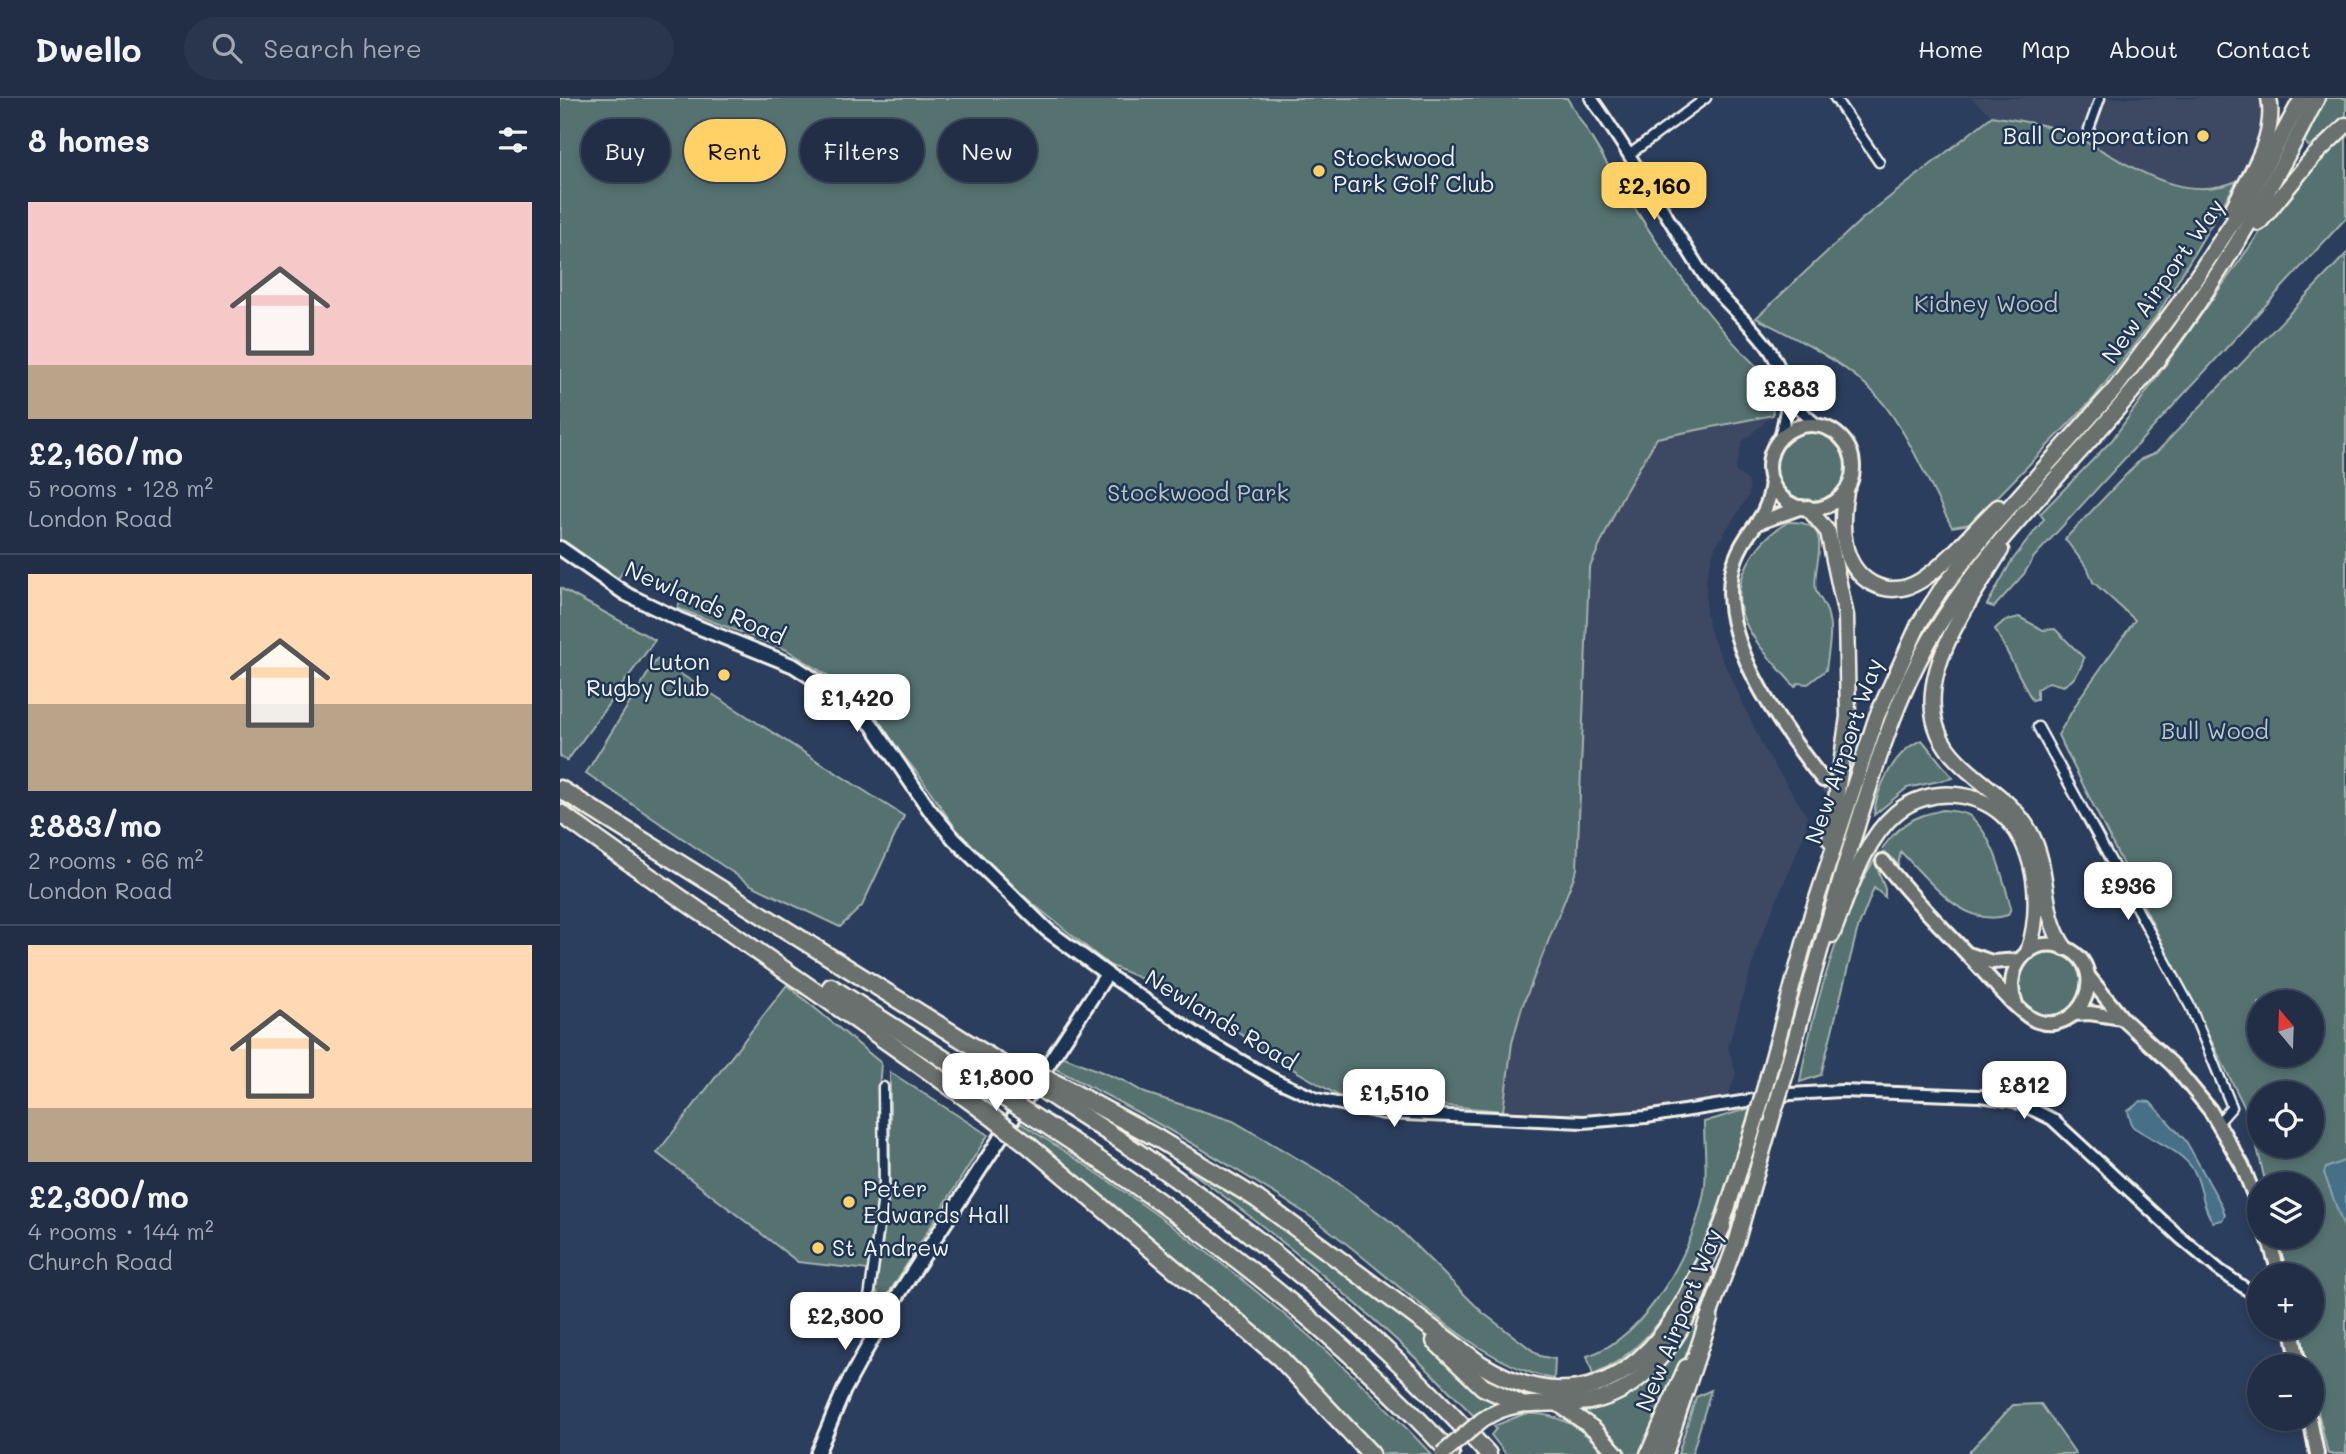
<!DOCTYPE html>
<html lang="en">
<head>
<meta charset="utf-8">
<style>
  body { margin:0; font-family:Mali,sans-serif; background:#29364d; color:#f1f3f6; height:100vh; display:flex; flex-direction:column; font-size:26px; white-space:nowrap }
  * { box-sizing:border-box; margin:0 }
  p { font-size:23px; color:#a2a8b3 }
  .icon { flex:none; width:38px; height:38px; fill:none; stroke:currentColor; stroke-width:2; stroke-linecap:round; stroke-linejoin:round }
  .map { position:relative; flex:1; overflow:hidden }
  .panel { display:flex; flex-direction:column; background:#212e46; width:560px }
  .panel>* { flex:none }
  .guide { position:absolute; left:21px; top:21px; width:665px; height:63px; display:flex; gap:14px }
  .needle { width:46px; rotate:341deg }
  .fabs { position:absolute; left:1687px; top:892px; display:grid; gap:14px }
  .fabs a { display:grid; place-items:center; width:77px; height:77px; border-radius:50%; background:#212e46; box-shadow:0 4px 10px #0003,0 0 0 2px #3e4a5f; font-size:35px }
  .price { position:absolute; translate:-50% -60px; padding:0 16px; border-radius:14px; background:#fff; color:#222; font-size:23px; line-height:46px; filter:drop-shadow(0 2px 4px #0008) }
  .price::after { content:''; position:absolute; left:50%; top:42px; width:21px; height:16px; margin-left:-10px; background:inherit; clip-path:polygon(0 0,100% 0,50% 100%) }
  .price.on { background:#ffd166; color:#111 }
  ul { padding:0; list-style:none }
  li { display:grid; align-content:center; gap:14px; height:371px; padding:0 28px }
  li+li { border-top:2px solid #3e4a5f }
  li span { display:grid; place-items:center; height:217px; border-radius:0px; color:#555 }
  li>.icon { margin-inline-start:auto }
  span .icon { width:126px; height:126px; fill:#fffc; stroke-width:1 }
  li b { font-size:30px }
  h2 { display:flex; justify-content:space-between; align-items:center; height:84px; padding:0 28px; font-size:30px }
  .tag { padding:0 24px; border-radius:32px; background:#212e46; box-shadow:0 4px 10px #0003,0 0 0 2px #3e4a5f; font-size:24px; line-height:63px }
  .tag.on { background:#ffd166; color:#111 }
  header { display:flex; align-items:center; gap:42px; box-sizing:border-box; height:98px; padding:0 35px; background:#212e46; border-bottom:2px solid #3e4a5f }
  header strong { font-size:33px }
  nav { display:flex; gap:38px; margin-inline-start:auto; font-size:24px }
  .search { width:490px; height:63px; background:#29364d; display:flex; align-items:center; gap:18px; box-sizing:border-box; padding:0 24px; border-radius:38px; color:#a2a8b3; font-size:26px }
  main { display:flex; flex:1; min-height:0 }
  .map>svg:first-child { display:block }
  .built { fill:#3d4864 }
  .green { fill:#557270; stroke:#a4b2ac; stroke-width:2; fill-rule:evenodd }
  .water { fill:#446f88; stroke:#8aa3ae; stroke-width:2 }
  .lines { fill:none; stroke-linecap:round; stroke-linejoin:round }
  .primary-tunnel { stroke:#4a5972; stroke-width:12; stroke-dasharray:12 6; stroke-linecap:butt }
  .minor-casing { stroke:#f4f1e8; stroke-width:13 }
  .tertiary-casing { stroke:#f4f1e8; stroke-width:16 }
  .secondary-casing { stroke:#f4f1e8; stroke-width:18 }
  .primary-casing { stroke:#f4f1e8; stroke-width:18 }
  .trunk-casing { stroke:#f4f1e8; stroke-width:19 }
  .motorway-casing { stroke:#f4f1e8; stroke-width:21 }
  .minor { stroke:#1d3557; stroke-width:8 }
  .tertiary { stroke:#1d3557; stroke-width:10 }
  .secondary { stroke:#1d3557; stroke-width:12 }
  .primary { stroke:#6a706d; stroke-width:12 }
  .trunk { stroke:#6a706d; stroke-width:14 }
  .motorway { stroke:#6a706d; stroke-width:16 }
  .trunk-bridge-casing { stroke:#f4f1e8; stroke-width:19; stroke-linecap:butt }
  .motorway-bridge-casing { stroke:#f4f1e8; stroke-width:21; stroke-linecap:butt }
  .trunk-bridge { stroke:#6a706d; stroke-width:14 }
  .motorway-bridge { stroke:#6a706d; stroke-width:16 }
  .poi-dot { fill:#ffd166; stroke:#1d3557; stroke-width:2.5 }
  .labels { text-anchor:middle; stroke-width:5; stroke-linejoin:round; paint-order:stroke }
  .poi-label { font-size:23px; fill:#f4f1e8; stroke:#1d3557; text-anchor:start }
  .street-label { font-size:23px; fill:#f4f1e8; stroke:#1d3557 }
  .park-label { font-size:23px; fill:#bcc5be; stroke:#1d3557 }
</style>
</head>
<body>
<header>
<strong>Dwello</strong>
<div class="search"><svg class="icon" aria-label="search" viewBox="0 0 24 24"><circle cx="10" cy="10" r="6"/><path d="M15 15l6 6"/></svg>Search here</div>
<nav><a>Home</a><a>Map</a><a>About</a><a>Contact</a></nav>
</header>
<main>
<section class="panel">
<h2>8 homes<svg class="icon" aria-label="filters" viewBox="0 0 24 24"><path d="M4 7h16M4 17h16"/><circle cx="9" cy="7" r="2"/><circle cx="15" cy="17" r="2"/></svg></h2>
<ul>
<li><span style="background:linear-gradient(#f6c9c9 75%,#b9a48a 0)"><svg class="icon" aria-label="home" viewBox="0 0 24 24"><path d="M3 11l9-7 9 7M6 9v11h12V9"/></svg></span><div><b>£2,160/mo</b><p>5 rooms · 128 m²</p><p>London Road</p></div></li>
<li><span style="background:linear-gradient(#ffd9b3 60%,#b9a48a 0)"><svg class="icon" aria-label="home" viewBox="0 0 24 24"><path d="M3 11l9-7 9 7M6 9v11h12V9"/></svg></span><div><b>£883/mo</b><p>2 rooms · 66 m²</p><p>London Road</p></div></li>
<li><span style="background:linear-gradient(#ffd9b3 75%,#b9a48a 0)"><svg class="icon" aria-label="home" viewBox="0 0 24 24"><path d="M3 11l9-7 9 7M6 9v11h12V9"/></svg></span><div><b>£2,300/mo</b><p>4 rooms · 144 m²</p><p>Church Road</p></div></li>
</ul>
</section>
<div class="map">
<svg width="1786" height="1356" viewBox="0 0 1786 1356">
  <rect width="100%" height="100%" fill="#2c3e5d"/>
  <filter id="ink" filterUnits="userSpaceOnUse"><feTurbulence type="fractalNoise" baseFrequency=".0143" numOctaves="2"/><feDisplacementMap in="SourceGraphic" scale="14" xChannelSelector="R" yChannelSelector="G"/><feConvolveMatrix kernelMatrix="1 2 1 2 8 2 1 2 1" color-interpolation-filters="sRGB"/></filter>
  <g filter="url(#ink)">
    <!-- built -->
    <g class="built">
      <path d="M1411 0H1720L1677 83 1658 91H1628L1596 81 1496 31 1432 18Z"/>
      <path d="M1213 317 1182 344 1175 373 1188 383 1190 390 1188 399 1155 449 1146 480V515L1152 539 1204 651 1247 718 1246 732 1199 844 1168 949 1176 975 1168 999 1124 1008 1014 1018 943 1013 942 958 1017 771 1029 471 1061 401 1097 340Z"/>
    </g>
    <!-- green -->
    <g class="green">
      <path d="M0 0H1007C1067 97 1126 205 1211 282L1213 317 1097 340 1061 401 1029 471 1017 771 962 909 952 945 943 1013 779 998 707 956 665 924 620 897 549 867 416 760 359 677 310 618 267 577 225 551 117 510 124 496 69 465 57 482 0 447Z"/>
      <path d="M1764 0H1786V21L1758 46 1748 48 1744 42Z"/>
      <path d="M1432 18C1453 22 1476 24 1496 31 1556 51 1610 111 1677 83L1600 213 1534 300 1411 426 1392 429C1368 386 1343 319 1306 287 1273 258 1235 240 1196 220L1302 121Z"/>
      <path d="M1786 35V120L1474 459 1464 476 1434 509 1427 507 1451 464 1484 421 1480 416 1552 342 1708 123 1758 59Z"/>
      <path d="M1786 156V1356H1768L1752 1288V1269H1747L1739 1230H1752V1178H1726L1718 1139H1752V1087H1706L1690 1020 1498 637 1521 598 1575 522 1533 484 1528 471 1505 441 1581 361 1596 355ZM1699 905H1752V957H1699ZM1699 996H1752V1048H1699Z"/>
      <circle cx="1252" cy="369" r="37"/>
      <path d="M1228 424C1280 422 1250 469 1256 492 1259 500 1266 508 1268 517 1273 534 1268 554 1266 572L1248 586 1238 585 1235 589C1218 569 1196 548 1185 524 1167 485 1195 443 1228 424Z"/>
      <path d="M0 490 95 542 7 663 0 658Z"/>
      <path d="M1459 519 1483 532 1495 531 1524 560C1520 573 1515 582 1503 588L1489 584 1477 591V601L1472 602 1435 531 1444 523Z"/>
      <path d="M97 561 344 718 302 808 280 829 191 787 26 675Z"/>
      <path d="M1362 642 1393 680 1347 690 1314 717C1316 691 1335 652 1362 642Z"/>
      <path d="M1383 712C1392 713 1403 713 1410 718 1434 738 1443 781 1451 810L1448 817C1404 832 1368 781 1341 754L1338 767 1329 757 1316 767 1325 791V799L1314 790 1297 833 1261 977 1240 984C1251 917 1291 764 1347 725 1358 717 1371 715 1383 712Z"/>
      <circle cx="1490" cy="885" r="33"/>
      <path d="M227 887 321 965 318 1005 319 1093 308 1172 238 1164 97 1055Z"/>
      <path d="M502 958 564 983 585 995 673 1023 771 1080 834 1126 923 1215 980 1258 995 1261 994 1281C910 1266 820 1165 748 1117 667 1064 581 1014 494 970Z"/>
      <path d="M330 974 428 1037 322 1206 316 1192 330 1088Z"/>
      <path d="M1190 1010C1162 1101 1128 1236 1033 1277L1027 1258C1087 1240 1137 1147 1145 1088 1147 1068 1144 1045 1144 1024Z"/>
      <path d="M459 1024C610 1119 750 1226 871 1356H820C712 1233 583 1132 457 1028Z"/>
      <path d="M589 1043 675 1093 855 1228 920 1290 946 1303 914 1318C815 1215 706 1127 589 1043Z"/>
      <path d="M1160 1162H1162L1137 1231 1084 1356H1067L1052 1337 1020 1312 1050 1303 1143 1201Z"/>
      <path d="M1151 1292 1132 1356H1118L1136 1299Z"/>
      <path d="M1481 1306 1516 1356H1407L1453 1307Z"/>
      <path d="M964 1316C998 1314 1024 1330 1044 1356H946L931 1337 936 1331 934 1328Z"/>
    </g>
    <!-- water -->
    <g class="water">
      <path d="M1581 1003 1590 1004 1626 1043 1662 1108 1665 1117 1662 1122 1653 1124C1642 1110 1643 1089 1634 1073 1622 1052 1591 1042 1572 1028L1568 1013Z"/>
      <path d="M1786 1062V1135L1764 1075 1766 1070Z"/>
    </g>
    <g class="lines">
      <!-- primary-tunnel -->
      <path class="primary-tunnel" d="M1263 682 1323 763"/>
      <defs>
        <g id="minor">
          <path d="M1275 0 1319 64"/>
          <path d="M1529 31 1540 0"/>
          <path d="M1070 56 1146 0"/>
          <path d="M1478 629 1631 910 1672 1009 1658 1025"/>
          <path d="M323 989 324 1092 309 1200 310 1206 327 1214"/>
        </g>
        <g id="tertiary">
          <path d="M1031 0C1072 57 1105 117 1143 176 1161 203 1188 222 1207 248 1229 278 1224 302 1257 327"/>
          <path d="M1220 341 1229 299"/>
          <path d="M547 876 649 944 713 981 757 1001 824 1015 1023 1024 1086 1019 1231 996 1281 993 1420 998 1455 1003 1492 1021 1622 1141 1659 1172 1699 1200"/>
        </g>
        <path id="secondary" d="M0 450 66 496 118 521 234 568 286 602 312 627 369 711 394 741 487 832 547 876 327 1214 284 1292 257 1356"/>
        <g id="primary">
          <circle cx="1251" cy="369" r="42"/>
          <path d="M1212 384C1207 426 1188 427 1176 460 1149 532 1221 629 1263 682"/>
          <path d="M1200 424 1242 409"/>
          <path d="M1323 763C1349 797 1379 826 1408 857 1424 873 1459 917 1477 923 1521 938 1550 872 1508 851 1471 833 1441 872 1456 906"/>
          <path d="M1408 856 1432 864 1459 862"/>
          <path d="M1529 879 1562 920 1614 968 1650 1012 1682 1067 1699 1110"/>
          <path d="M1514 916 1530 915 1562 920"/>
          <path d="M1708 1139 1720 1178"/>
          <path d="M1732 1230 1739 1269"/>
          <path d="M1750 1321 1757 1356"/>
        </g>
        <g id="trunk">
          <path d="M1672 112C1689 78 1717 39 1709 0"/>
          <path d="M1699 125 1752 60 1786 27"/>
          <path d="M1286 393C1283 410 1281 428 1285 446 1292 483 1327 503 1360 483 1389 465 1413 432 1438 409"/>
          <path d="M1248 410 1268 434 1286 518 1288 619 1270 742"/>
          <path d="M1441 452C1406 511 1334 601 1398 663 1421 687 1454 704 1470 734 1491 772 1479 813 1505 850"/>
          <path d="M1272 837C1289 796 1301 745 1336 715 1352 701 1375 695 1396 697 1471 704 1488 794 1468 854"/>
          <path d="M1226 975C1249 891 1272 808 1298 725 1320 654 1342 584 1382 522 1434 440 1505 374 1567 300 1643 209 1704 106 1757 0"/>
          <path d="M1208 978 1252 816 1317 618 1359 526 1380 493 1429 432 1555 291 1617 208 1685 106 1742 0"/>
          <path d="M1158 1139 1196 1021"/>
          <path d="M1145 1229 1177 1142 1213 1017"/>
          <path d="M997 1305 1034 1331 1057 1356"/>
          <path d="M922 1322C954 1300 982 1307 1019 1305 1085 1301 1127 1232 1146 1175"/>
          <path d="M1088 1356 1126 1269"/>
        </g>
        <g id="motorway">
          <path d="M0 691 456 975"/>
          <path d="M0 715C141 817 287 912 428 1016"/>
          <path d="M271 889 440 997"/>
          <path d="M505 990 597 1040 697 1101 920 1266C1003 1317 1072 1291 1120 1211 1136 1185 1148 1156 1162 1129"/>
          <path d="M498 1002C656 1101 802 1217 928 1356"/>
          <path d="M482 1024C631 1121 770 1225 891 1356"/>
          <path d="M467 1046 720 1260 811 1356"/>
          <path d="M875 1243 923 1289 958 1305"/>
          <path d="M1104 1356 1149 1220"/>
        </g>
      </defs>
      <!-- minor casing -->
      <use href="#minor" class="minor-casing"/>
      <!-- tertiary casing -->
      <use href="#tertiary" class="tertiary-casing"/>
      <!-- secondary casing -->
      <use href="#secondary" class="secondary-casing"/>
      <!-- primary casing -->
      <use href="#primary" class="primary-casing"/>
      <!-- trunk casing -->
      <use href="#trunk" class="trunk-casing"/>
      <!-- motorway casing -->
      <use href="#motorway" class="motorway-casing"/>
      <!-- minor -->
      <use href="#minor" class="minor"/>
      <!-- tertiary -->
      <use href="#tertiary" class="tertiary"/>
      <!-- secondary -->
      <use href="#secondary" class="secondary"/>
      <!-- primary -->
      <use href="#primary" class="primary"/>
      <!-- trunk -->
      <use href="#trunk" class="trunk"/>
      <!-- motorway -->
      <use href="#motorway" class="motorway"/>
      <defs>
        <g id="trunk-bridge">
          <path d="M1213 1017 1226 975"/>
          <path d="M1196 1021 1208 978"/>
          <path d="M882 1356 922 1322"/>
        </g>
        <g id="motorway-bridge">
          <path d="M463 969 505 990"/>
          <path d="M456 975 498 1002"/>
          <path d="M440 997 482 1024"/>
          <path d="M428 1016 467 1046"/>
        </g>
      </defs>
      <!-- trunk-bridge casing -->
      <use href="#trunk-bridge" class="trunk-bridge-casing"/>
      <!-- motorway-bridge casing -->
      <use href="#motorway-bridge" class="motorway-bridge-casing"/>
      <!-- trunk-bridge -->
      <use href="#trunk-bridge" class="trunk-bridge"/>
      <!-- motorway-bridge -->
      <use href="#motorway-bridge" class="motorway-bridge"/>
    </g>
  </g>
  <!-- markers -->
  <g class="poi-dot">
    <circle cx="1643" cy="38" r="7"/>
    <circle cx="759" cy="73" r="7"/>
    <circle cx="164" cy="577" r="7"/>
    <circle cx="289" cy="1104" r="7"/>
    <circle cx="258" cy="1150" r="7"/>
  </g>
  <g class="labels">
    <!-- poi labels -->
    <g class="poi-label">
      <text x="1629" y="46" text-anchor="end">Ball Corporation</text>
      <text x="773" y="68">Stockwood<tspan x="773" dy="26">Park Golf Club</tspan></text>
      <text x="150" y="572" text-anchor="end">Luton<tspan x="150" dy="26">Rugby Club</tspan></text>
      <text x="303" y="1099">Peter<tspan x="303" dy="26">Edwards Hall</tspan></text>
      <text x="272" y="1158">St Andrew</text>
    </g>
    <!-- street labels -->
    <g class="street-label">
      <text transform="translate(1603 183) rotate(-55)" y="8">New Airport Way</text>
      <text transform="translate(145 505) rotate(24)" y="8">Newlands Road</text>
      <text transform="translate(1284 653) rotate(-71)" y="8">New Airport Way</text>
      <text transform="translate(661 922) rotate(31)" y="8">Newlands Road</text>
      <text transform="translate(1119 1222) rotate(-68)" y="8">New Airport Way</text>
    </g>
    <!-- park labels -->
    <g class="park-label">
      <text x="1426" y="214">Kidney Wood</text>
      <text x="638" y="403">Stockwood Park</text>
      <text x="1655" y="641">Bull Wood</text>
    </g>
  </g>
</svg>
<div class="fabs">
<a><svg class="needle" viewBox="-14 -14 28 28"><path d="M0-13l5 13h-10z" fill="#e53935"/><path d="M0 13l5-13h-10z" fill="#a2a8b3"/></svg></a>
<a><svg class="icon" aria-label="locate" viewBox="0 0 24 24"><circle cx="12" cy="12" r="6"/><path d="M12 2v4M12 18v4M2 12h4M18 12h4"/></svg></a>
<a><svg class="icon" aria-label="layers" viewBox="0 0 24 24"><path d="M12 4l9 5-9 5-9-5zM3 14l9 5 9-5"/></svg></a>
<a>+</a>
<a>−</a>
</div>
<b class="price on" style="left:1094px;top:124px">£2,160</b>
<b class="price" style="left:1231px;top:327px">£883</b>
<b class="price" style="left:297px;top:636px">£1,420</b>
<b class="price" style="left:1568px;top:824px">£936</b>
<b class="price" style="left:436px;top:1015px">£1,800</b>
<b class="price" style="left:1464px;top:1023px">£812</b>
<b class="price" style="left:834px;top:1031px">£1,510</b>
<b class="price" style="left:285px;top:1254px">£2,300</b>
<div class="guide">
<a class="tag">Buy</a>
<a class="tag on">Rent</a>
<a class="tag">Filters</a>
<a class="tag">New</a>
</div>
</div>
</main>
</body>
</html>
